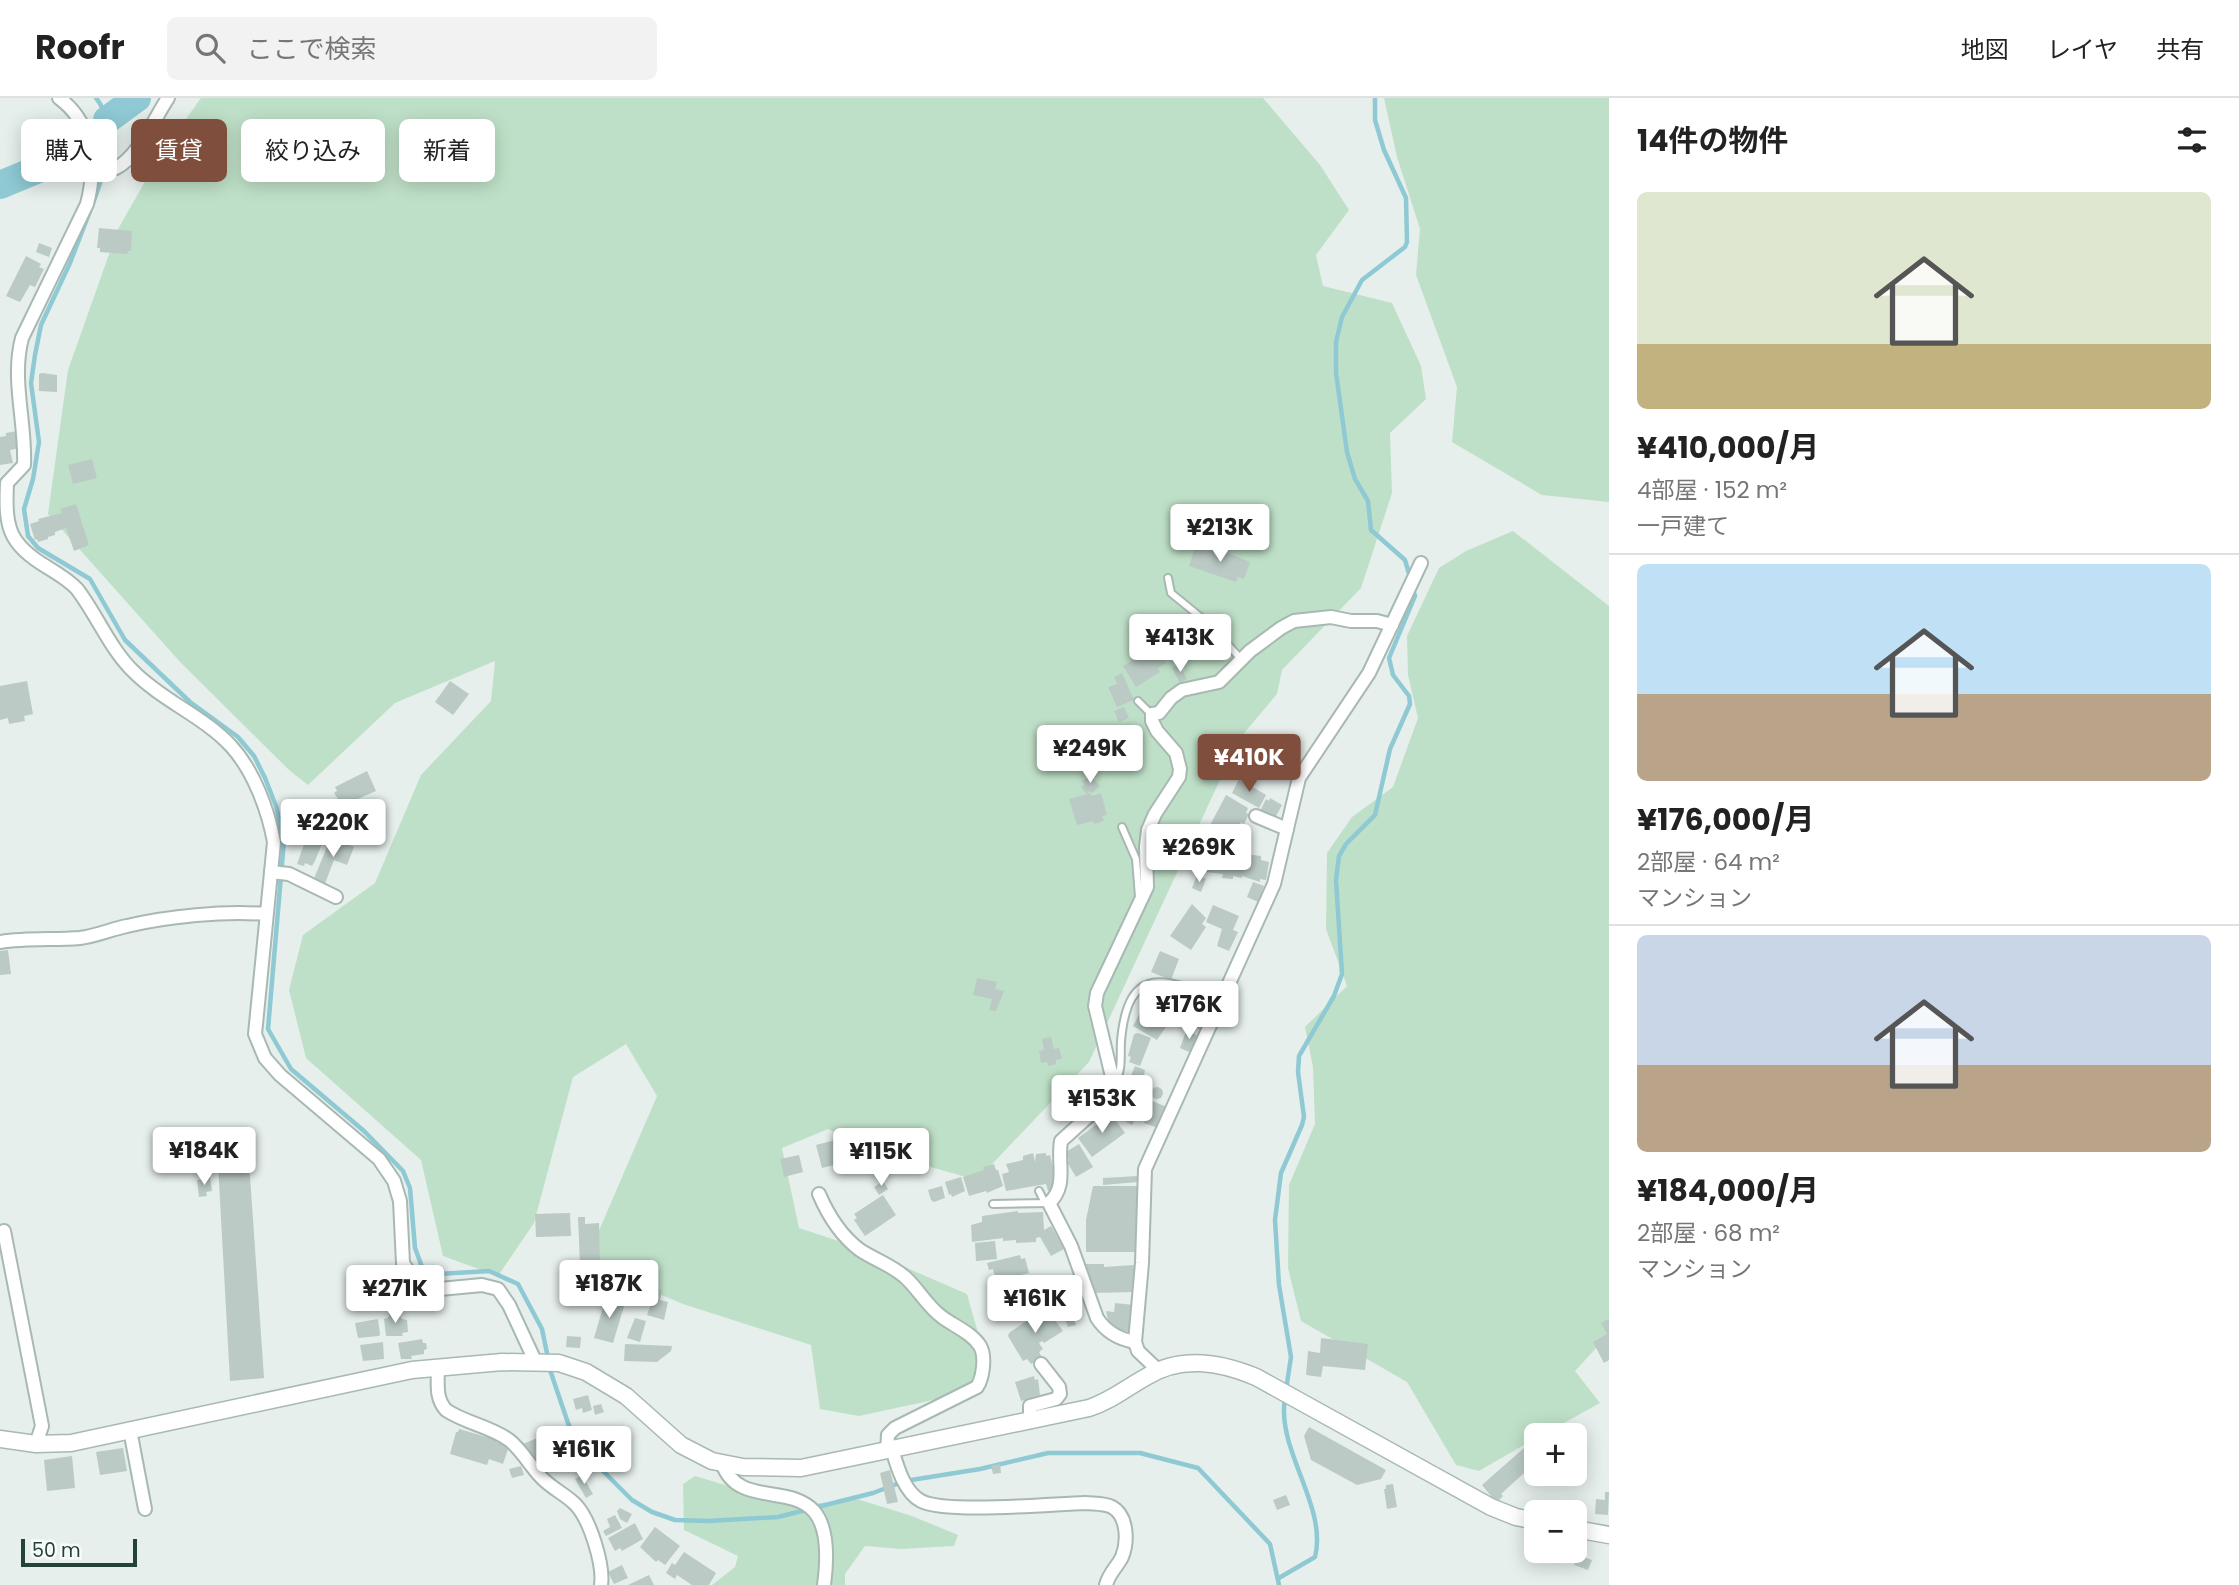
<!DOCTYPE html>
<html lang="ja">
<head>
<meta charset="utf-8">
<style>
  body { margin:0; font-family:Poppins,"Noto Sans JP",sans-serif; background:#f2f2f2; color:#222; height:100vh; display:flex; flex-direction:column; font-size:26px; white-space:nowrap }
  * { box-sizing:border-box; margin:0 }
  p { font-size:23px; color:#767676 }
  .icon { flex:none; width:38px; height:38px; fill:none; stroke:currentColor; stroke-width:2; stroke-linecap:round; stroke-linejoin:round }
  .map { position:relative; flex:1; overflow:hidden }
  .panel { display:flex; flex-direction:column; background:#fff; width:630px }
  .panel>* { flex:none }
  .banner { position:absolute; left:21px; top:21px; width:665px; height:63px; display:flex; gap:14px }
  .fabs { position:absolute; left:1524px; top:1325px; display:grid; gap:14px }
  .fabs a { display:grid; place-items:center; width:63px; height:63px; border-radius:10px; background:#fff; box-shadow:0 4px 18px #0003; font-size:35px }
  .scale { position:absolute; left:21px; bottom:18px; width:116px; box-sizing:border-box; padding-left:7px; border:4px solid #24423a; border-top:0; font-size:19px; line-height:24px; white-space:nowrap; color:#24423a; -webkit-text-stroke:5px #f7fbf9; paint-order:stroke }
  .price { position:absolute; translate:-50% -60px; padding:0 16px; border-radius:7px; background:#fff; color:#222; font-size:23px; line-height:46px; filter:drop-shadow(0 2px 4px #0008) }
  .price::after { content:''; position:absolute; left:50%; top:42px; width:21px; height:16px; margin-left:-10px; background:inherit; clip-path:polygon(0 0,100% 0,50% 100%) }
  .price.current { background:#804e3d; color:#fff }
  ul { padding:0; list-style:none }
  li { display:grid; align-content:center; gap:14px; height:371px; padding:0 28px }
  li+li { border-top:2px solid #e0e0e0 }
  li span { display:grid; place-items:center; height:217px; border-radius:10px; color:#555 }
  li>.icon { margin-inline-start:auto }
  span .icon { width:126px; height:126px; fill:#fffc; stroke-width:1 }
  li b { font-size:30px }
  h2 { display:flex; justify-content:space-between; align-items:center; height:84px; padding:0 28px; font-size:30px }
  .chip { padding:0 24px; border-radius:10px; background:#fff; box-shadow:0 4px 18px #0003; font-size:24px; line-height:63px }
  .chip.current { background:#804e3d; color:#fff }
  header { display:flex; align-items:center; gap:42px; box-sizing:border-box; height:98px; padding:0 35px; background:#fff; border-bottom:2px solid #e0e0e0 }
  header strong { font-size:33px }
  nav { display:flex; gap:38px; margin-inline-start:auto; font-size:24px }
  .search { width:490px; height:63px; background:#f2f2f2; display:flex; align-items:center; gap:18px; box-sizing:border-box; padding:0 24px; border-radius:10px; color:#767676; font-size:26px }
  main { display:flex; flex:1; min-height:0 }
  .map>svg:first-child { display:block }
  .green { fill:#bfe0c8 }
  .lines { fill:none; stroke-linecap:round; stroke-linejoin:round }
  .stream { stroke:#8ec9d4; stroke-width:4.5 }
  .river { stroke:#8ec9d4; stroke-width:28 }
  .building { fill:#bbcac4 }
  .service-casing { stroke:#a8b8b2; stroke-width:10 }
  .minor-casing { stroke:#a8b8b2; stroke-width:16 }
  .tertiary-casing { stroke:#a8b8b2; stroke-width:19 }
  .service { stroke:#fff; stroke-width:6 }
  .minor { stroke:#fff; stroke-width:12 }
  .tertiary { stroke:#fff; stroke-width:16 }
</style>
</head>
<body>
<header>
<strong>Roofr</strong>
<div class="search"><svg class="icon" aria-label="search" viewBox="0 0 24 24"><circle cx="10" cy="10" r="6"/><path d="M15 15l6 6"/></svg>ここで検索</div>
<nav><a>地図</a><a>レイヤ</a><a>共有</a></nav>
</header>
<main>
<div class="map">
<svg width="1609" height="1487" viewBox="0 0 1609 1487">
  <rect width="100%" height="100%" fill="#e6efeb"/>
  <!-- green -->
  <g class="green">
    <path d="M201 0H1263L1320 67 1349 112 1316 157 1323 188 1392 205 1421 268 1426 301 1390 335 1392 395 1361 490 1282 572 1277 596 1239 641 1089 964 977 1082 880 1055 828 1031 782 1050 799 1130 863 1151 967 1196 984 1256 970 1294 859 1318 820 1311 811 1247 683 1206 585 1165 657 998 626 946 573 979 534 1125 498 1178 443 1158 421 1062 306 960 289 892 303 837 375 785 421 677 491 603 495 563 395 605 308 687 289 672 181 565 48 416 68 272 118 131 159 59Z"/>
    <path d="M1384 0H1609V404L1542 397 1452 344 1457 289 1416 177 1420 131 1397 59Z"/>
    <path d="M1513 433 1609 508V1236L1575 1273 1600 1305 1542 1337H1536V1340L1479 1373 1456 1367 1407 1284 1301 1223 1288 1170 1289 1087 1315 1026 1313 969 1305 929 1347 888 1326 831 1327 755 1352 719 1393 689 1418 620 1408 577 1407 538 1439 470 1466 453Z"/>
    <path d="M695 1378 796 1408 857 1401 912 1418 958 1437 954 1448 900 1451 865 1448 845 1476V1487H712L735 1469 738 1458 684 1432 683 1386Z"/>
  </g>
  <g class="lines">
    <!-- stream -->
    <g class="stream">
      <path d="M1375 0V22L1384 52 1406 100 1407 144 1405 149 1362 182 1342 219 1336 244V275L1347 354 1355 381 1368 403 1371 432 1405 462 1410 479"/>
      <path d="M93 105C105 72 110 60 105 25 104 15 103 8 96 0"/>
      <path d="M90 113 70 165 41 227 35 257 31 285 39 344 33 381 24 411 28 438 38 450 90 481 125 542 190 604 238 639 254 658 265 680 276 708 284 742 268 931 291 971 364 1033 403 1073 410 1090 415 1150 422 1169 438 1176 489 1173 518 1186 542 1231 548 1260"/>
      <path d="M549 1269 568 1325 580 1350 632 1402 652 1414 675 1422 708 1423 778 1419 873 1395 905 1383 980 1371 1048 1355H1140L1198 1370 1270 1446 1279 1487"/>
      <path d="M1286 1292 1291 1259 1279 1187 1275 1122 1281 1075 1302 1027 1304 1019 1298 974 1299 958 1334 898 1342 876 1336 782 1339 758 1346 746 1375 717 1390 651 1410 606 1409 598 1393 577 1389 560 1415 498 1413 491"/>
      <path d="M1279 1480 1315 1459C1328 1409 1276 1351 1285 1301"/>
    </g>
    <!-- river -->
    <g class="river">
      <path d="M107 22 137 0"/>
      <path d="M0 87 41 70 75 51"/>
    </g>
  </g>
  <!-- building -->
  <g class="building">
    <path d="M99 130 132 133 131 153H128L127 156 100 154V150H97Z"/>
    <path d="M39 145 52 150 49 159 36 154Z"/>
    <path d="M26 158 41 166 39 169 44 171 35 189 30 187 20 204 6 198Z"/>
    <path d="M42 275 57 277V294L39 293V276Z"/>
    <path d="M17 333 21 350 10 352 13 365 0 367V339L6 338V335Z"/>
    <path d="M92 361 97 380 73 386 68 367Z"/>
    <path d="M76 406 89 447 74 453 66 430 55 434V437L48 439V441L38 444 37 441 35 442 30 426 39 423 38 421 62 415 60 411Z"/>
    <path d="M1210 448 1250 464 1244 481 1238 479 1236 484 1189 468 1195 450 1209 452Z"/>
    <path d="M1156 548 1166 565 1158 570 1160 574 1136 589 1123 568Z"/>
    <path d="M1179 566 1187 581 1180 585 1172 570Z"/>
    <path d="M1122 575 1134 602 1117 609 1108 589 1117 586 1114 579Z"/>
    <path d="M27 583 33 616 24 618 25 623 9 626 8 620 0 622V588Z"/>
    <path d="M450 583 469 596 453 617 435 604Z"/>
    <path d="M1124 609 1129 620 1119 624 1114 613Z"/>
    <path d="M367 673 376 693 353 703 354 705 344 710 334 695 337 693 335 689Z"/>
    <path d="M1090 677 1100 688 1092 695 1090 693 1087 696 1081 689 1085 686 1082 684Z"/>
    <path d="M1239 681 1266 697 1259 710 1232 695Z"/>
    <path d="M1091 695V698L1101 695 1107 717 1102 718 1104 723 1094 726 1093 723 1077 727 1069 701Z"/>
    <path d="M1226 697 1248 710 1246 715 1249 716 1244 726 1241 724 1231 744 1208 731Z"/>
    <path d="M1270 700 1282 707 1274 722 1260 713 1266 701 1269 703Z"/>
    <path d="M313 721 329 728 315 763 312 768 305 765 304 768 297 766Z"/>
    <path d="M331 739 354 749 347 767 334 762 324 788 313 783Z"/>
    <path d="M1211 747 1246 752 1245 756 1261 758V762L1269 764 1266 782 1260 781V784L1242 778V780L1233 778V781L1222 780 1223 776 1206 774Z"/>
    <path d="M1197 777 1206 781 1201 794 1192 790Z"/>
    <path d="M1253 784 1264 788 1258 804 1247 799Z"/>
    <path d="M1192 806 1206 820 1202 826 1206 829 1191 852 1170 838Z"/>
    <path d="M1213 807 1239 818 1233 832 1238 834 1229 853 1217 848 1222 831 1206 824Z"/>
    <path d="M8 852 11 876 0 877V853Z"/>
    <path d="M1160 853 1179 861 1171 882 1151 874Z"/>
    <path d="M977 880 997 884 995 891 1004 893 996 913 989 912 992 901 973 897Z"/>
    <path d="M1173 888 1195 900 1187 914 1158 899 1163 890 1171 893Z"/>
    <path d="M1150 897 1176 911V914L1157 942 1133 928Z"/>
    <path d="M1196 909 1210 913 1202 932 1189 927Z"/>
    <path d="M1187 931 1200 940 1189 954 1180 950Z"/>
    <path d="M1138 935 1151 940 1140 968 1129 964 1131 959 1128 958 1134 936Z"/>
    <path d="M1051 939 1054 951 1059 950 1062 961 1056 962V966L1048 968 1047 964 1041 965 1039 953 1044 952 1042 941Z"/>
    <path d="M1135 968 1145 972 1144 977 1147 980 1142 991 1127 987Z"/>
    <circle cx="1157" cy="995" r="6"/>
    <path d="M1126 992 1146 1003 1132 1027 1112 1016Z"/>
    <path d="M1152 1003 1167 1009 1158 1030 1144 1025Z"/>
    <path d="M1111 1016 1125 1035 1092 1059 1078 1040Z"/>
    <path d="M851 1038 857 1061 822 1070 816 1047Z"/>
    <path d="M1079 1046 1093 1069 1076 1079 1067 1064 1069 1063 1066 1054Z"/>
    <path d="M1033 1055 1035 1064 1036 1056 1046 1055V1058L1050 1057 1055 1078 1053 1079 1055 1091 1048 1093 1046 1086 1006 1093 1002 1076 1009 1074 1006 1066 1023 1062V1058Z"/>
    <path d="M799 1057 803 1074 784 1079 780 1061Z"/>
    <path d="M249 1064 264 1280 230 1283 218 1066Z"/>
    <path d="M994 1066 996 1072H998L1003 1088 987 1095 986 1093 969 1098 963 1079 984 1072 983 1069Z"/>
    <path d="M1138 1078V1084L1103 1087V1080Z"/>
    <path d="M961 1079 965 1093 952 1099 951 1096 949 1097 945 1084Z"/>
    <path d="M210 1080 212 1093 206 1094 207 1098 199 1099 197 1082Z"/>
    <path d="M883 1083 888 1091 879 1097 874 1089Z"/>
    <path d="M942 1088 945 1100 934 1104 931 1102 928 1092Z"/>
    <path d="M1093 1088H1138V1154H1086V1122Z"/>
    <path d="M883 1097 896 1117 865 1138 854 1122 857 1120 854 1116Z"/>
    <path d="M1018 1113V1115L1043 1114 1044 1132 1051 1128 1064 1151 1051 1158 1040 1139 1036 1140V1144L1016 1145V1142L1003 1143V1140L972 1144 971 1127 982 1124V1118Z"/>
    <path d="M570 1115 571 1138 536 1139 535 1116Z"/>
    <path d="M578 1119H585V1126L599 1125 600 1166 580 1167Z"/>
    <path d="M995 1143 997 1161 976 1163 975 1145Z"/>
    <path d="M1020 1157 1021 1161 1025 1160 1029 1175 996 1183 993 1171 989 1172 987 1165Z"/>
    <path d="M1081 1166H1104V1169L1134 1167 1135 1194 1092 1195 1089 1179 1087 1180Z"/>
    <path d="M622 1176 655 1184 654 1190 662 1192 660 1202 668 1204 664 1222 647 1217 651 1206 619 1198 621 1190 618 1189Z"/>
    <path d="M598 1177 604 1178 599 1202 594 1201Z"/>
    <path d="M606 1199 625 1205 613 1245 594 1240Z"/>
    <path d="M1064 1199 1070 1210 1056 1218 1049 1207Z"/>
    <path d="M1115 1205 1134 1207 1131 1234 1114 1232 1109 1226 1106 1213 1114 1214Z"/>
    <path d="M1043 1206 1063 1233 1044 1245 1042 1243 1039 1245 1043 1251 1039 1254 1042 1259 1031 1266 1027 1261 1023 1263 1008 1238 1009 1235 1028 1222 1030 1225 1035 1222 1033 1219 1037 1217 1034 1212Z"/>
    <path d="M395 1212 402 1221 407 1222 408 1234 402 1235 403 1238H386L384 1221 389 1219V1213Z"/>
    <path d="M1073 1218 1076 1227 1068 1229 1065 1220Z"/>
    <path d="M635 1220 646 1223 640 1244 627 1240Z"/>
    <path d="M378 1221 380 1236 379 1238 358 1240 355 1225Z"/>
    <path d="M1609 1221V1262L1604 1265 1593 1244 1607 1236 1601 1225Z"/>
    <path d="M567 1238 581 1239 580 1250 566 1249Z"/>
    <path d="M1321 1240 1368 1246 1365 1272 1323 1268 1321 1279 1306 1277 1308 1253 1320 1255Z"/>
    <path d="M422 1241 423 1245H426L427 1251 424 1252V1256L411 1258 412 1261H401L398 1245Z"/>
    <path d="M383 1244 384 1261 363 1263 360 1247Z"/>
    <path d="M625 1246 672 1248 671 1253 657 1264 624 1263Z"/>
    <path d="M1034 1278 1035 1282 1038 1281 1040 1297 1021 1303 1015 1284Z"/>
    <path d="M588 1297 592 1312 583 1315 582 1310 576 1312 573 1301Z"/>
    <path d="M601 1306 604 1314 595 1317 593 1308Z"/>
    <path d="M1309 1329 1386 1372 1381 1381 1357 1387 1311 1362 1304 1338Z"/>
    <path d="M459 1331 497 1342 496 1344 509 1348 503 1366 489 1361 487 1367 450 1356 456 1334H458Z"/>
    <path d="M547 1336 555 1352 532 1363 523 1346Z"/>
    <path d="M123 1350 127 1373 100 1377 96 1354Z"/>
    <path d="M1524 1350 1536 1364 1501 1396 1503 1398 1497 1404 1495 1403 1482 1387Z"/>
    <path d="M554 1357 556 1362 547 1366 545 1361Z"/>
    <path d="M72 1358 75 1390 47 1393 44 1362Z"/>
    <path d="M1000 1366 1001 1375 993 1376 991 1368Z"/>
    <path d="M521 1368 524 1377 512 1380 509 1371Z"/>
    <path d="M890 1372 898 1404 887 1406 880 1375Z"/>
    <path d="M582 1377 593 1396 586 1400 575 1381Z"/>
    <path d="M1393 1386 1397 1409 1387 1411 1384 1391H1386V1387Z"/>
    <path d="M1605 1394H1609L1608 1417 1595 1416 1596 1401 1605 1402Z"/>
    <path d="M1286 1397 1290 1407 1277 1412 1273 1402Z"/>
    <path d="M620 1410 632 1416 627 1425 620 1421 617 1413Z"/>
    <path d="M615 1417 622 1430 606 1438 603 1433 610 1429 607 1421Z"/>
    <path d="M635 1425 643 1441 622 1453 620 1450 615 1453 608 1440Z"/>
    <path d="M655 1429 680 1448 665 1467 658 1462 656 1464 640 1449Z"/>
    <path d="M684 1454 716 1475 709 1487H692L677 1477 675 1481 666 1475 672 1465 675 1467Z"/>
    <path d="M1578 1457 1592 1462 1588 1472 1574 1467Z"/>
    <path d="M622 1467 628 1480 614 1486 608 1474Z"/>
    <path d="M649 1477 654 1487H628Z"/>
  </g>
  <g class="lines">
    <defs>
      <g id="service">
        <path d="M1168 480 1171 495 1209 526 1241 561"/>
        <path d="M1138 603 1151 616"/>
        <path d="M1122 729 1136 761 1139 799"/>
        <path d="M1115 985C1123 971 1120 958 1121 943 1128 864 1166 880 1221 903"/>
        <path d="M993 1106 1049 1105 1044 1103 1039 1093"/>
      </g>
      <g id="minor">
        <path d="M59 0C93 25 97 68 87 106L22 240C11 282 26 324 24 367L7 385C5 429 8 446 47 469 57 475 69 482 77 491 97 517 110 551 134 574 163 603 203 618 231 648 253 672 268 711 274 744L255 936 265 960 280 977 379 1061 394 1083 400 1103 403 1165 414 1182 426 1190 440 1191 482 1187 498 1191 509 1207 536 1265"/>
        <path d="M91 64H101L116 70C138 59 154 21 168 0"/>
        <path d="M1256 718 1287 731"/>
        <path d="M271 774 289 776 336 799"/>
        <path d="M0 844C27 840 54 842 80 840 96 838 112 831 127 828 169 818 223 813 266 816"/>
        <path d="M819 1096C828 1117 841 1138 860 1152 875 1162 892 1167 906 1180 919 1192 927 1208 942 1219 954 1228 972 1235 980 1248 986 1258 983 1280 977 1289L895 1330 888 1337 887 1353"/>
        <path d="M4 1133 42 1328 36 1346"/>
        <path d="M1135 1244C1118 1241 1106 1234 1097 1220L1071 1148 1049 1105C1068 1088 1057 1065 1061 1043L1103 1005 1114 987 1095 908 1097 895 1147 789 1146 749 1148 732 1155 716 1179 679 1180 671 1176 655 1157 633 1152 623V616L1159 615 1171 600 1182 592 1219 584 1250 553 1281 530 1294 523 1331 519 1351 523H1377L1392 527"/>
        <path d="M438 1269C438 1285 435 1300 446 1312 465 1325 490 1328 509 1342 522 1352 530 1368 541 1379 551 1390 565 1396 575 1406 590 1421 604 1467 601 1487"/>
        <path d="M1158 1272 1138 1253 1135 1244 1142 1165 1145 1071 1274 786 1299 680 1369 575 1421 465"/>
        <path d="M1030 1322V1308L1056 1301 1060 1296 1059 1289 1041 1266"/>
        <path d="M130 1332 145 1411"/>
        <path d="M892 1351C897 1368 904 1394 921 1403 946 1416 1051 1406 1085 1405 1094 1406 1104 1405 1112 1409 1128 1418 1128 1444 1122 1459 1117 1469 1109 1475 1106 1487"/>
        <path d="M722 1365C744 1428 842 1353 824 1487"/>
      </g>
      <g id="tertiary">
        <path d="M0 1341 36 1346 71 1345 412 1272 502 1264 559 1265 586 1274 626 1298 681 1347 712 1363 743 1369 801 1370 1089 1310C1111 1303 1126 1290 1146 1279 1181 1257 1220 1264 1256 1279L1491 1409 1516 1419 1536 1423"/>
        <path d="M1575 1431 1609 1437"/>
      </g>
    </defs>
    <!-- service casing -->
    <use href="#service" class="service-casing"/>
    <!-- minor casing -->
    <use href="#minor" class="minor-casing"/>
    <!-- tertiary casing -->
    <use href="#tertiary" class="tertiary-casing"/>
    <!-- service -->
    <use href="#service" class="service"/>
    <!-- minor -->
    <use href="#minor" class="minor"/>
    <!-- tertiary -->
    <use href="#tertiary" class="tertiary"/>
  </g>
</svg>
<div class="fabs">
<a>+</a>
<a>−</a>
</div>
<div class="scale">50 m</div>
<b class="price" style="left:1220px;top:466px">¥213K</b>
<b class="price" style="left:1180px;top:576px">¥413K</b>
<b class="price" style="left:1090px;top:687px">¥249K</b>
<b class="price current" style="left:1249px;top:696px">¥410K</b>
<b class="price" style="left:333px;top:761px">¥220K</b>
<b class="price" style="left:1199px;top:786px">¥269K</b>
<b class="price" style="left:1189px;top:943px">¥176K</b>
<b class="price" style="left:1102px;top:1037px">¥153K</b>
<b class="price" style="left:204px;top:1089px">¥184K</b>
<b class="price" style="left:881px;top:1090px">¥115K</b>
<b class="price" style="left:609px;top:1222px">¥187K</b>
<b class="price" style="left:395px;top:1227px">¥271K</b>
<b class="price" style="left:1035px;top:1237px">¥161K</b>
<b class="price" style="left:584px;top:1388px">¥161K</b>
<div class="banner">
<a class="chip">購入</a>
<a class="chip current">賃貸</a>
<a class="chip">絞り込み</a>
<a class="chip">新着</a>
</div>
</div>
<section class="panel">
<h2>14件の物件<svg class="icon" aria-label="filters" viewBox="0 0 24 24"><path d="M4 7h16M4 17h16"/><circle cx="9" cy="7" r="2"/><circle cx="15" cy="17" r="2"/></svg></h2>
<ul>
<li><span style="background:linear-gradient(#dfe7d0 70%,#c2b280 0)"><svg class="icon" aria-label="home" viewBox="0 0 24 24"><path d="M3 11l9-7 9 7M6 9v11h12V9"/></svg></span><div><b>¥410,000/月</b><p>4部屋 · 152 m²</p><p>一戸建て</p></div></li>
<li><span style="background:linear-gradient(#bfe0f5 60%,#b9a48a 0)"><svg class="icon" aria-label="home" viewBox="0 0 24 24"><path d="M3 11l9-7 9 7M6 9v11h12V9"/></svg></span><div><b>¥176,000/月</b><p>2部屋 · 64 m²</p><p>マンション</p></div></li>
<li><span style="background:linear-gradient(#c9d6e8 60%,#b9a48a 0)"><svg class="icon" aria-label="home" viewBox="0 0 24 24"><path d="M3 11l9-7 9 7M6 9v11h12V9"/></svg></span><div><b>¥184,000/月</b><p>2部屋 · 68 m²</p><p>マンション</p></div></li>
</ul>
</section>
</main>
</body>
</html>
